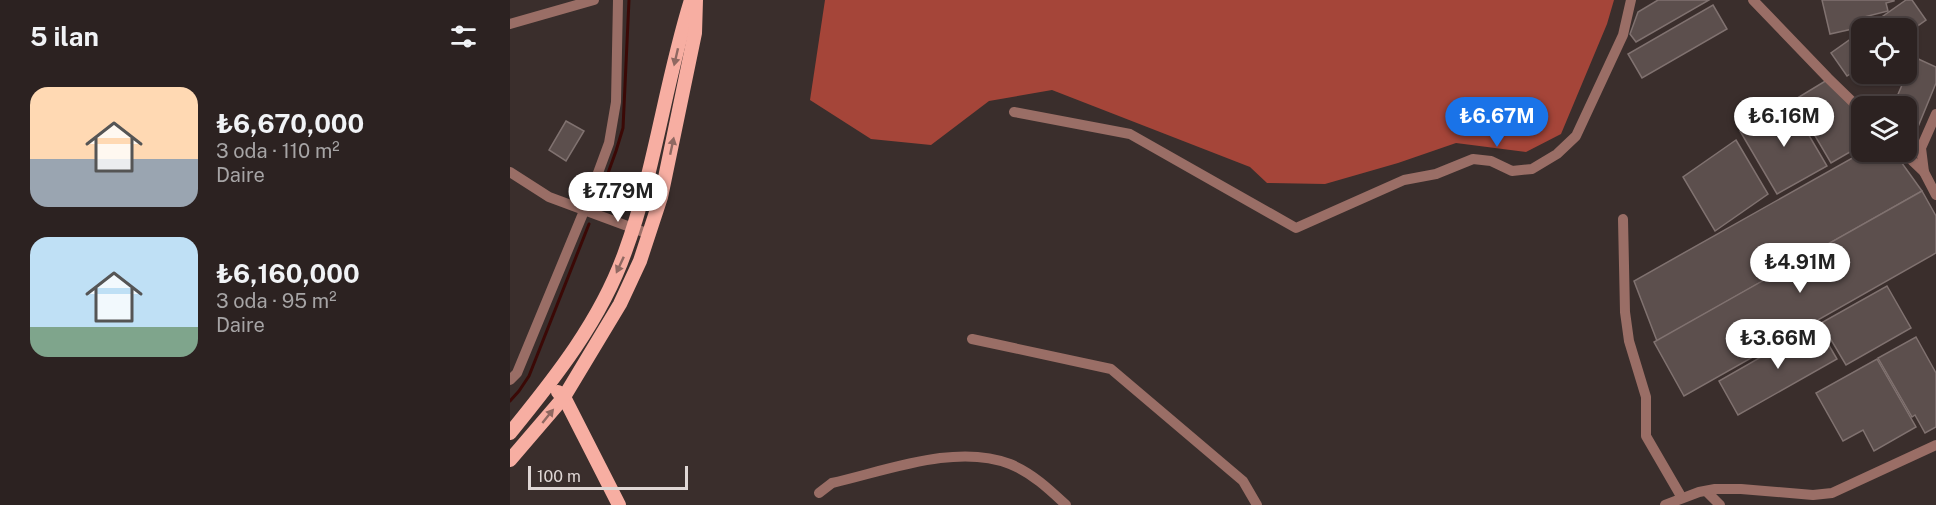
<!DOCTYPE html>
<html lang="tr">
<head>
<meta charset="utf-8">
<style>
  body { margin:0; font-family:"Public Sans",sans-serif; background:#342a2a; color:#f1f3f6; height:100vh; display:flex; flex-direction:column; font-size:22px; white-space:nowrap }
  * { box-sizing:border-box; margin:0 }
  p { font-size:20px; color:#a6a4a5 }
  .icon { flex:none; width:33px; height:33px; fill:none; stroke:currentColor; stroke-width:2; stroke-linecap:round; stroke-linejoin:round }
  .map { position:relative; flex:1; overflow:hidden }
  .details { display:flex; flex-direction:column; background:#2c2221; width:510px }
  .details>* { flex:none }
  .fabs { position:absolute; left:1341px; top:18px; display:grid; gap:12px }
  .fabs a { display:grid; place-items:center; width:66px; height:66px; border-radius:12px; background:#2c2221; box-shadow:0 2px 4px #0004,0 0 0 2px #483f3f; font-size:30px }
  .scale { position:absolute; left:18px; bottom:15px; width:160px; box-sizing:border-box; padding-left:6px; border:3px solid #dfd7d5; border-top:0; font-size:16px; line-height:21px; white-space:nowrap; color:#dfd7d5; -webkit-text-stroke:4px #3a2e2c; paint-order:stroke }
  .price { position:absolute; translate:-50% -51px; padding:0 14px; border-radius:21px; background:#fff; color:#222; font-size:20px; line-height:39px; filter:drop-shadow(0 2px 3px #0008) }
  .price::after { content:''; position:absolute; left:50%; top:36px; width:18px; height:14px; margin-left:-9px; background:inherit; clip-path:polygon(0 0,100% 0,50% 100%) }
  .price.selected { background:#1a73e8; color:#fff }
  ul { padding:0; list-style:none }
  li { display:flex; align-items:center; gap:18px; height:150px; padding:0 30px }
  li span { display:grid; place-items:center; flex:none; width:168px; height:120px; border-radius:18px; color:#555 }
  li>.icon { margin-inline-start:auto }
  span .icon { width:72px; height:72px; fill:#fffc; stroke-width:1 }
  li b { font-size:26px }
  h2 { display:flex; justify-content:space-between; align-items:center; height:72px; padding:0 30px; font-size:26px }
  main { display:flex; flex:1; min-height:0 }
  .map>svg:first-child { display:block }
  .forest { fill:#a54539 }
  .lines { fill:none; stroke-linecap:round; stroke-linejoin:round }
  .stream { stroke:#3b0906; stroke-width:3 }
  .building { fill:#5c4f4d; stroke:#807270; stroke-width:1.5 }
  .minor { stroke:#9a6e66; stroke-width:10 }
  .major { stroke:#f7aea2; stroke-width:14 }
  .oneway { fill:#8f6861 }
</style>
</head>
<body>
<main>
<section class="details">
<h2>5 ilan<svg class="icon" aria-label="filters" viewBox="0 0 24 24"><path d="M4 7h16M4 17h16"/><circle cx="9" cy="7" r="2"/><circle cx="15" cy="17" r="2"/></svg></h2>
<ul>
<li><span style="background:linear-gradient(#ffd9b3 60%,#9aa5b1 0)"><svg class="icon" aria-label="home" viewBox="0 0 24 24"><path d="M3 11l9-7 9 7M6 9v11h12V9"/></svg></span><div><b>₺6,670,000</b><p>3 oda · 110 m²</p><p>Daire</p></div></li>
<li><span style="background:linear-gradient(#bfe0f5 75%,#7fa58c 0)"><svg class="icon" aria-label="home" viewBox="0 0 24 24"><path d="M3 11l9-7 9 7M6 9v11h12V9"/></svg></span><div><b>₺6,160,000</b><p>3 oda · 95 m²</p><p>Daire</p></div></li>
</ul>
</section>
<div class="map">
<svg width="1426" height="505" viewBox="0 0 1426 505">
  <rect width="100%" height="100%" fill="#3a2e2c"/>
  <!-- forest -->
  <path class="forest" d="M315 0H1104L1097 24 1051 134 1016 152 946 143 888 163 815 184 757 183 740 167 542 90 479 101 421 145 361 139 300 100Z"/>
  <g class="lines">
    <!-- stream -->
    <g class="stream">
      <path d="M85 209 106 151 113 128 119 0"/>
      <path d="M0 401 9 391 19 376 79 224"/>
    </g>
  </g>
  <!-- building -->
  <g class="building">
    <path d="M1148 0H1199L1126 42 1120 34 1128 12Z"/>
    <path d="M1312 0H1384V1L1376 3 1378 11 1354 17 1356 26 1320 34Z"/>
    <path d="M1396 0H1402L1416 20 1396 34V28H1356Z"/>
    <path d="M1203 5 1217 29 1132 78 1118 54Z"/>
    <path d="M1352 31V66L1337 76 1321 53Z"/>
    <path d="M1404 57 1426 67V83L1405 134 1396 127V106H1383Z"/>
    <path d="M1317 80 1352 117V145L1321 163 1284 100Z"/>
    <path d="M1280 103 1317 166 1267 194 1230 131Z"/>
    <path d="M56 121 74 131 56 161 39 150Z"/>
    <path d="M1226 140 1258 194 1205 231 1173 177Z"/>
    <path d="M1353 152H1384L1412 191 1147 341 1124 281Z"/>
    <path d="M1412 191 1426 216V253L1174 396 1144 342Z"/>
    <path d="M1377 286 1401 328 1336 365 1311 323Z"/>
    <path d="M1307 325 1327 359 1228 415 1209 381Z"/>
    <path d="M1406 337 1426 373V427L1415 433 1405 415 1402 417 1368 358Z"/>
    <path d="M1367 359 1406 427 1364 451 1353 430 1333 441 1306 393Z"/>
  </g>
  <g class="lines">
    <!-- minor -->
    <g class="minor">
      <path d="M1243 0 1318 78 1352 111"/>
      <path d="M0 24 84 0"/>
      <path d="M504 112 620 134 786 228 894 180 926 174 963 159 981 161 1002 171 1022 169 1047 154 1066 136 1113 35 1121 0"/>
      <path d="M1393 152 1414 172 1426 195"/>
      <path d="M0 172 39 197 139 234"/>
      <path d="M1414 172 1411 148 1426 114"/>
      <path d="M1113 219 1115 312 1119 341 1136 397V436L1172 498"/>
      <path d="M462 339 601 369 733 481 747 505"/>
      <path d="M0 380 7 373 74 211 99 143 106 102 108 0"/>
      <path d="M1196 491 1210 505"/>
      <path d="M309 493 322 483C376 471 446 443 500 464 522 473 539 489 556 505"/>
      <path d="M1155 505 1189 492 1205 489H1231L1303 495 1322 493 1426 445"/>
    </g>
    <!-- major -->
    <g class="major">
      <path d="M48 392 54 397 109 505"/>
      <path d="M0 433C45 378 91 320 115 252 145 170 155 83 181 0"/>
      <path d="M0 460 54 397 110 304 130 261 151 197 185 33 186 0"/>
    </g>
  </g>
  <!-- one-way arrows -->
  <defs><path id="oneway-solid" d="M-6-.8H1V-3.2L6.5 0L1 3.2V.8H-6Z" transform="scale(1.5)"/></defs>
  <g class="oneway">
    <use href="#oneway-solid" transform="translate(166 57) rotate(103)"/>
    <use href="#oneway-solid" transform="translate(162 146) rotate(-78)"/>
    <use href="#oneway-solid" transform="translate(110 265) rotate(115)"/>
    <use href="#oneway-solid" transform="translate(38 416) rotate(-51)"/>
  </g>
</svg>
<div class="fabs">
<a><svg class="icon" aria-label="locate" viewBox="0 0 24 24"><circle cx="12" cy="12" r="6"/><path d="M12 2v4M12 18v4M2 12h4M18 12h4"/></svg></a>
<a><svg class="icon" aria-label="layers" viewBox="0 0 24 24"><path d="M12 4l9 5-9 5-9-5zM3 14l9 5 9-5"/></svg></a>
</div>
<div class="scale">100 m</div>
<b class="price selected" style="left:987px;top:148px">₺6.67M</b>
<b class="price" style="left:1274px;top:148px">₺6.16M</b>
<b class="price" style="left:108px;top:223px">₺7.79M</b>
<b class="price" style="left:1290px;top:294px">₺4.91M</b>
<b class="price" style="left:1268px;top:370px">₺3.66M</b>
</div>
</main>
</body>
</html>
